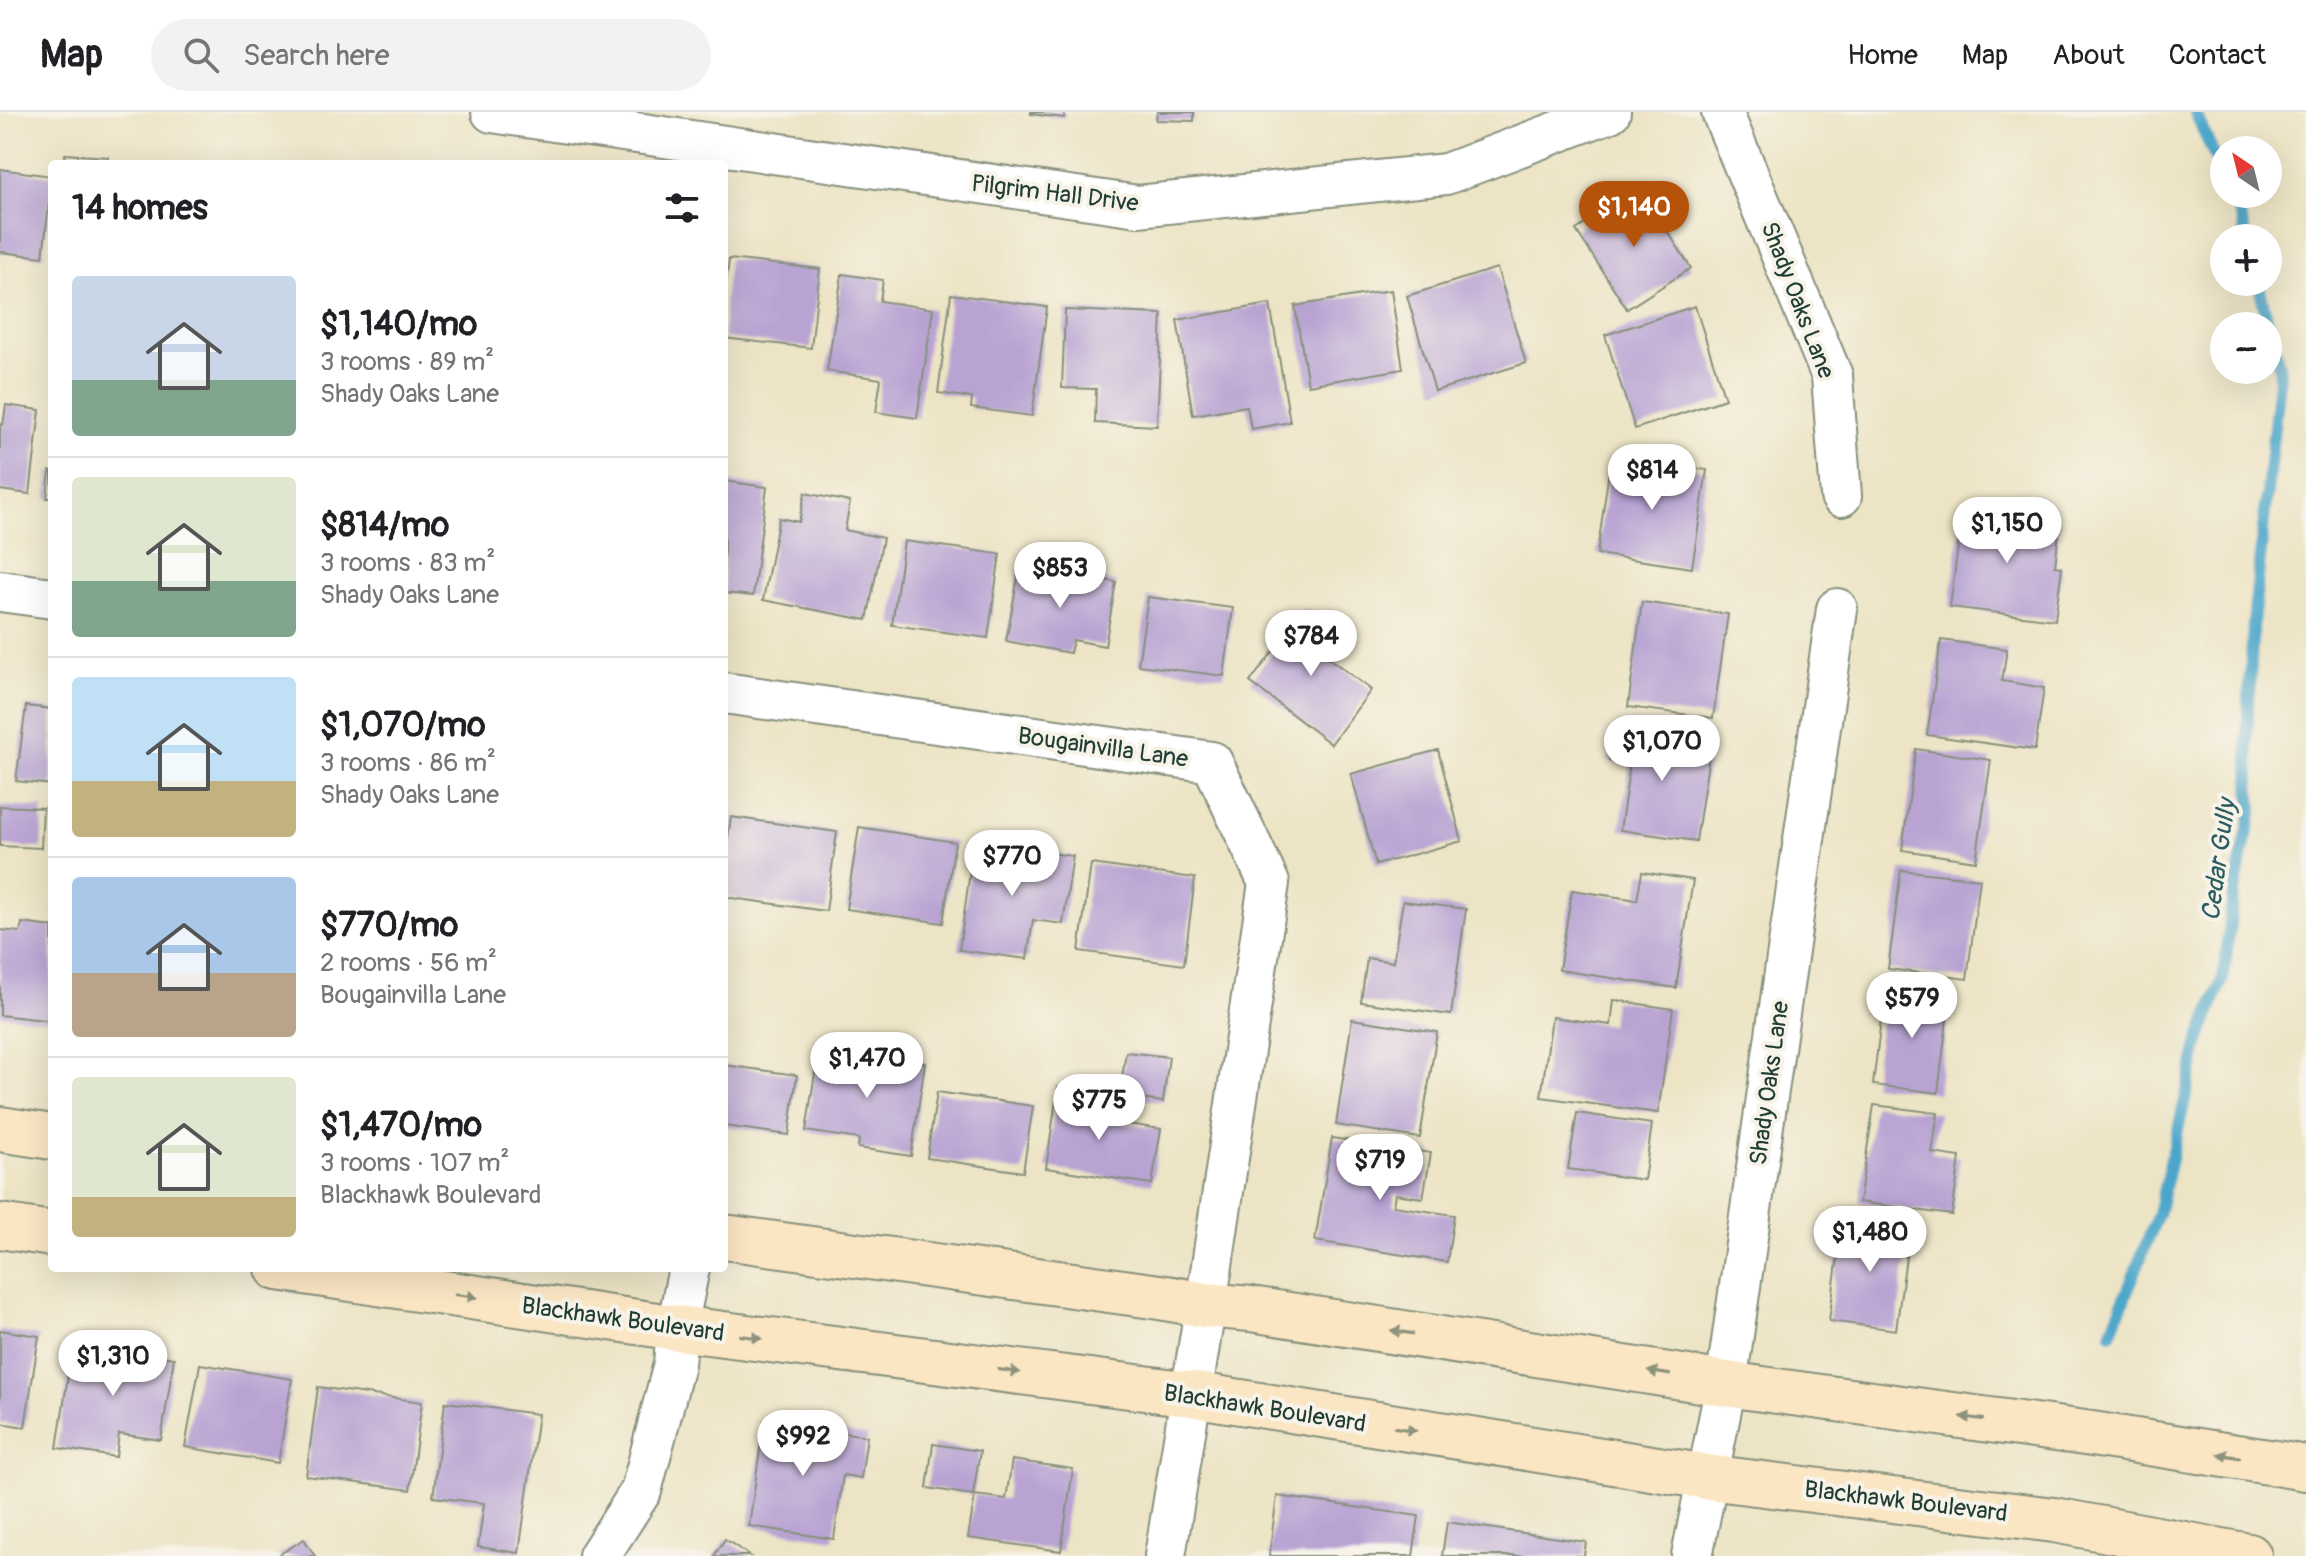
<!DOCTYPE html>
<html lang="en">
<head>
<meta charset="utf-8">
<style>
  body { margin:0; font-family:Pangolin,sans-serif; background:#f2f2f2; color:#202124; height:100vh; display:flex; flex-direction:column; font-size:30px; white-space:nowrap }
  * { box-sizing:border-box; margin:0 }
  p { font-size:26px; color:#757577 }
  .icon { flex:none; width:44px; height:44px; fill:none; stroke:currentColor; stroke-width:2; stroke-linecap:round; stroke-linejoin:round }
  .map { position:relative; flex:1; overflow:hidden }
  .details { position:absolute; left:48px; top:48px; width:680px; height:1112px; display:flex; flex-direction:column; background:#fff; border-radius:8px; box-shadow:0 8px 32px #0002 }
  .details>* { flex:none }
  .needle { width:52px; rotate:325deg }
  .tools { position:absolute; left:2210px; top:24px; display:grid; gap:16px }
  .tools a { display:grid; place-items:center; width:72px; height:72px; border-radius:50%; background:#fff; box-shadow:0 8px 32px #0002; font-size:40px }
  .price { position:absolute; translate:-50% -68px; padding:0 18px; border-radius:28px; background:#fff; color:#222; font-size:26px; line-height:52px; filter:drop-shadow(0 2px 4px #0008) }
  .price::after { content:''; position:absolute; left:50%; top:48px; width:24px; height:18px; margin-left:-12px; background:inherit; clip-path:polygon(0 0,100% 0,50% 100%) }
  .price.on { background:#b45309; color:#fff }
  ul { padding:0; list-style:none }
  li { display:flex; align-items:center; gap:24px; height:200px; padding:0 24px }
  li+li { border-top:2px solid #e0e0e0 }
  li span { display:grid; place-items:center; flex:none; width:224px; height:160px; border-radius:8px; color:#555 }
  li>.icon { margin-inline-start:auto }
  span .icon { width:96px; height:96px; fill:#fffc; stroke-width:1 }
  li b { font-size:34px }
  h2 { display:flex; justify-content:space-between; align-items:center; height:96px; padding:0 24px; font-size:34px }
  header { display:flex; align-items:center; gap:48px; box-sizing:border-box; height:112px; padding:0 40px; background:#fff; border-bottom:2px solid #e0e0e0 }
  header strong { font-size:38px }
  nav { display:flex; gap:44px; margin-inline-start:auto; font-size:28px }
  .search { width:560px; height:72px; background:#f2f2f2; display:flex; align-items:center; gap:20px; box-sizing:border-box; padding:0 28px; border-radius:44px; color:#757577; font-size:30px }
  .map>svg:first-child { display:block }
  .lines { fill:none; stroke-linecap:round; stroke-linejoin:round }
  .stream { stroke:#4ca6ca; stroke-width:12 }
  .building { fill:#b8a3d3 }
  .minor-casing { stroke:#86907c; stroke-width:44 }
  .secondary-casing { stroke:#86907c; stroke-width:48 }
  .minor { stroke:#fff; stroke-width:40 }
  .secondary { stroke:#fbe6c4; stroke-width:44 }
  .oneway { fill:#8d927c }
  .labels { text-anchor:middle; stroke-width:8; stroke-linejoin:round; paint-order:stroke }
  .street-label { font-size:24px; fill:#1f3d34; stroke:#f7f3e8 }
  .water-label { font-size:26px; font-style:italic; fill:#2c5c61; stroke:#f7f3e8 }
</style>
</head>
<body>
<header>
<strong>Map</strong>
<div class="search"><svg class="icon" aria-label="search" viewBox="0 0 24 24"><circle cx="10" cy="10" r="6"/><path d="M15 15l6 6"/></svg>Search here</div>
<nav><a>Home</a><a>Map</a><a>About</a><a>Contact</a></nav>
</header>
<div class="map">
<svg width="2306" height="1444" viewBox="0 0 2306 1444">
  <rect width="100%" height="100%" fill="#f7f3e8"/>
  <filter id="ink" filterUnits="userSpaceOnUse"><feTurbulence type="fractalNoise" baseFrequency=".0125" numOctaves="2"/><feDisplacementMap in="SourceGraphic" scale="16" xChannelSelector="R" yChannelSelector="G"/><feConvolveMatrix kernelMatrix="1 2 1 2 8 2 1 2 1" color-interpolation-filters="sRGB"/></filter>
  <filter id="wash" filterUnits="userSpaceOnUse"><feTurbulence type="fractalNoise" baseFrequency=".006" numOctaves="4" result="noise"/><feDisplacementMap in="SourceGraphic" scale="32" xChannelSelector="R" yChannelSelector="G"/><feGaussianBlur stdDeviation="1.8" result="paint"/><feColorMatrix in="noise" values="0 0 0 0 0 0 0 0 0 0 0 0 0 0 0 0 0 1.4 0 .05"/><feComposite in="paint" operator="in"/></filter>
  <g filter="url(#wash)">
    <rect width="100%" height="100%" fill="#ede4c5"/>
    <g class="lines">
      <!-- stream -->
      <g class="stream">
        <path d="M2195 0 2224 66"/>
        <path d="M2231 82 2241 105 2246 126"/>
        <path d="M2111 1221 2158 1102 2199 929 2224 863 2233 785 2252 701 2247 622 2253 512 2280 258 2258 170"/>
      </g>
    </g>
    <g id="blocks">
      <!-- building -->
      <g class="building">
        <path d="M1031 0H1065L1064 6 1031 2Z"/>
        <path d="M1157 0H1194V9L1156 8Z"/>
        <path d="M65 42 108 45 107 52H64Z"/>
        <path d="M0 57 52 64 43 145 0 140Z"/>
        <path d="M1640 76 1691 156 1627 197 1576 118Z"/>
        <path d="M729 147 820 157 811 236 724 226V189Z"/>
        <path d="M1497 156 1526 251 1435 279 1407 184Z"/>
        <path d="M842 162 883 168 880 189 933 197 917 306 876 300 881 267 827 259Z"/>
        <path d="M1391 178 1403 257 1308 273 1295 194Z"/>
        <path d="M951 182 1047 195 1032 304 971 296 972 286 938 281Z"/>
        <path d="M1270 192 1290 310 1251 317 1247 294 1193 303 1177 208Z"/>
        <path d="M1695 194 1725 287 1635 317 1605 223Z"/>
        <path d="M1065 198 1162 202 1157 314 1095 311 1096 277 1062 276Z"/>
        <path d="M6 293 40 298 30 382 0 378V312L3 313Z"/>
        <path d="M1611 345 1707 358 1692 456 1597 442Z"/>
        <path d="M50 359H52V386H47Z"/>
        <path d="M724 369 767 375 753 484 724 481Z"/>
        <path d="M805 381 850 390 845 418 883 426 867 508 763 488 779 406 799 410Z"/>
        <path d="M1963 397 2060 410 2055 454 2062 455 2055 508 1950 495Z"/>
        <path d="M904 429 1000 442 988 526 892 513Z"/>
        <path d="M1020 454 1116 470 1105 534 1073 528 1070 541 1006 529Z"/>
        <path d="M1148 485 1233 496 1224 564 1138 553Z"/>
        <path d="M1642 490 1728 502 1713 606 1628 595Z"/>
        <path d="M1306 496 1341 522 1325 543 1371 578 1331 632 1250 570Z"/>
        <path d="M1941 528 2007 537 2002 569 2044 576 2035 638 1927 623Z"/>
        <path d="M26 594 52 597V673L16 669Z"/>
        <path d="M1614 617 1711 631 1696 729 1620 718 1630 652 1609 649Z"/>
        <path d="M1916 637 1991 648 1976 749 1902 738Z"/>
        <path d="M1438 638 1462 729 1376 753 1351 662Z"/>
        <path d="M0 694 43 696 41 736 0 734Z"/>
        <path d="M731 705 837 720 826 799 724 785V753Z"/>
        <path d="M859 715 955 730 943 811 846 797Z"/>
        <path d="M974 731 1073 744 1063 812 1033 808 1027 847 959 838Z"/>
        <path d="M1091 752 1195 766 1184 853 1079 839Z"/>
        <path d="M1901 758 1980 767 1967 867 1888 857Z"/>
        <path d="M1642 760 1693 768 1676 876 1559 858 1572 778 1637 788Z"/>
        <path d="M1403 789 1466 797 1451 903 1361 890 1367 846 1393 850Z"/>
        <path d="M22 811 52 815V909L0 903V818L20 820Z"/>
        <path d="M1885 875 1950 883 1938 981 1873 973Z"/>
        <path d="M1614 888 1673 897 1658 1001 1541 985 1552 905 1611 913Z"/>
        <path d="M1352 907 1437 920 1420 1026 1336 1013Z"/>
        <path d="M819 935 925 951 911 1044 858 1036 859 1027 806 1019Z"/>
        <path d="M1126 940 1169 945 1163 990 1119 984Z"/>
        <path d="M724 953 797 963 789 1023 724 1014Z"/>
        <path d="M1058 975 1099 982 1095 1007 1161 1017 1152 1072 1046 1056Z"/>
        <path d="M937 980 1033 994 1023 1060 927 1046Z"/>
        <path d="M1874 993 1938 1001 1932 1041 1960 1045 1952 1103 1859 1090Z"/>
        <path d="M1577 1001 1652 1012 1644 1068 1568 1057Z"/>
        <path d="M1332 1026 1431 1041 1423 1086 1395 1082 1393 1094 1454 1103 1447 1150 1315 1129Z"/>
        <path d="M1843 1107 1910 1116 1896 1218 1829 1209Z"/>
        <path d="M0 1218 39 1224 25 1315 0 1311Z"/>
        <path d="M73 1231 174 1246 161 1328 119 1322 116 1345 57 1336Z"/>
        <path d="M200 1252 292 1267 278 1351 185 1335Z"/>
        <path d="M318 1275 422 1290 410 1378 306 1364Z"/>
        <path d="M445 1290 538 1302 519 1441 478 1435 484 1391 433 1385Z"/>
        <path d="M764 1309 867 1324 861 1366 843 1363 834 1427 749 1414Z"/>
        <path d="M933 1332 980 1339 973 1383 927 1376Z"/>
        <path d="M1012 1348 1073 1357 1061 1439 968 1426 975 1383 1006 1387Z"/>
        <path d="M1277 1384 1419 1404 1413 1444H1269Z"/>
        <path d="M1447 1410 1586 1430 1584 1444H1442Z"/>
        <path d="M304 1427 315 1444H277Z"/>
        <path d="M725 1427 750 1444H714Z"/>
      </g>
    </g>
  </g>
  <g filter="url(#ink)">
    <use href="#blocks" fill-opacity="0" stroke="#86907c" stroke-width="2"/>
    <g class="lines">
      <defs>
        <g id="minor">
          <path d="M492 0 1138 94 1446 62 1610 0"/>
          <path d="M1722 0 1832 264 1841 384"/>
          <path d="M0 479 52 486"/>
          <path d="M724 581 1212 650 1269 771 1211 1160 1165 1444"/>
          <path d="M599 1444 641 1379 674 1252 677 1216 689 1156"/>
          <path d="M1692 1444 1726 1272 1837 497"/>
        </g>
        <g id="secondary">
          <path d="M0 1017 52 1025"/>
          <path d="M0 1114 52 1122"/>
          <path d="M724 1125 1160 1185 1205 1193 1251 1197 1726 1272 2092 1322 2306 1356"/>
          <path d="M278 1156 677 1216 1191 1282 1707 1365 2054 1408 2249 1444"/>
        </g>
      </defs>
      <!-- minor casing -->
      <use href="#minor" class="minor-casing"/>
      <!-- secondary casing -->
      <use href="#secondary" class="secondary-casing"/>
      <!-- minor -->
      <use href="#minor" class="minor"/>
      <!-- secondary -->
      <use href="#secondary" class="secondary"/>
    </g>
    <!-- one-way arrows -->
    <defs><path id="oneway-solid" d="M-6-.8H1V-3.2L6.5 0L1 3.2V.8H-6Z" transform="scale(2)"/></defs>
    <g class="oneway">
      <use href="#oneway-solid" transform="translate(466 1184) rotate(8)"/>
      <use href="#oneway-solid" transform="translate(1402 1220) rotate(-171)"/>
      <use href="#oneway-solid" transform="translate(751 1225) rotate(8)"/>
      <use href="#oneway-solid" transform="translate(1009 1259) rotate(8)"/>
      <use href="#oneway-solid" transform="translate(1659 1261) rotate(-171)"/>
      <use href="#oneway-solid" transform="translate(1972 1306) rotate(-172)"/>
      <use href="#oneway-solid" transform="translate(1405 1317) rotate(9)"/>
      <use href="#oneway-solid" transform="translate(2229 1344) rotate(-171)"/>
    </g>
  </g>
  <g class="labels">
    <!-- street labels -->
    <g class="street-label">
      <text transform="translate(1055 81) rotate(7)" y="8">Pilgrim Hall Drive</text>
      <text transform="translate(1798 188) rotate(69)" y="8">Shady Oaks Lane</text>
      <text transform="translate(1103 635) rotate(8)" y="8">Bougainvilla Lane</text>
      <text transform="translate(1769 971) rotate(-82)" y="8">Shady Oaks Lane</text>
      <text transform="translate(623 1207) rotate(8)" y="8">Blackhawk Boulevard</text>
      <text transform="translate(1265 1296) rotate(9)" y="8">Blackhawk Boulevard</text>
      <text transform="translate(1906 1389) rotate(7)" y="8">Blackhawk Boulevard</text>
    </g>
    <!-- water labels -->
    <g class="water-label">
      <text transform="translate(2218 748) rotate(-82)" y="9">Cedar Gully</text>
    </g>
  </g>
</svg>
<div class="tools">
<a><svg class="needle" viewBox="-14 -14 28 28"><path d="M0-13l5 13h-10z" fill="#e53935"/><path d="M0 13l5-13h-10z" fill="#757577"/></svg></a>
<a>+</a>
<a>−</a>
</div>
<b class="price on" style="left:1634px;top:137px">$1,140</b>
<b class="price" style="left:1652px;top:400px">$814</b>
<b class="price" style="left:2007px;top:453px">$1,150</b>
<b class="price" style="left:1060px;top:498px">$853</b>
<b class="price" style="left:1311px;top:566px">$784</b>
<b class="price" style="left:1662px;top:671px">$1,070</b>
<b class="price" style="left:1012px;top:786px">$770</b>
<b class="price" style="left:1912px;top:928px">$579</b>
<b class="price" style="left:867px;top:988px">$1,470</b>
<b class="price" style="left:1099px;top:1030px">$775</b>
<b class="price" style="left:1380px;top:1090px">$719</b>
<b class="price" style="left:1870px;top:1162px">$1,480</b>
<b class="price" style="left:113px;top:1286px">$1,310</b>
<b class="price" style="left:803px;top:1366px">$992</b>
<section class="details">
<h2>14 homes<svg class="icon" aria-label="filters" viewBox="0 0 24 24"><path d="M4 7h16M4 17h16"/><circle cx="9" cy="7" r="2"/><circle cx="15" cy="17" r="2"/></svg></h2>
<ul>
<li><span style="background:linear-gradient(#c9d6e8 65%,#7fa58c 0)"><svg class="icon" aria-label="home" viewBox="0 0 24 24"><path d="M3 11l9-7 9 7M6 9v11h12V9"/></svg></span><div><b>$1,140/mo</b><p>3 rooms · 89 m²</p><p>Shady Oaks Lane</p></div></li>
<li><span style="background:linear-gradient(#dfe7d0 65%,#7fa58c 0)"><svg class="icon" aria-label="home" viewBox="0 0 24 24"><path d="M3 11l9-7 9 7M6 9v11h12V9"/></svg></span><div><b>$814/mo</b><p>3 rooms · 83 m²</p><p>Shady Oaks Lane</p></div></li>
<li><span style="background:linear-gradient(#bfe0f5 65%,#c2b280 0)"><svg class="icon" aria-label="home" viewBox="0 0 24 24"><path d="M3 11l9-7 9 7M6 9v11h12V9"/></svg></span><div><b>$1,070/mo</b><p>3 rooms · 86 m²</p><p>Shady Oaks Lane</p></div></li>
<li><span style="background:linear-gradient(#a9c7e8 60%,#b9a48a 0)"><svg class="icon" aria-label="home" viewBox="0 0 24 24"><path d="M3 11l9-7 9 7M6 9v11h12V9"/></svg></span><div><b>$770/mo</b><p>2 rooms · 56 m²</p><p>Bougainvilla Lane</p></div></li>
<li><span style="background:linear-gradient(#dfe7d0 75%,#c2b280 0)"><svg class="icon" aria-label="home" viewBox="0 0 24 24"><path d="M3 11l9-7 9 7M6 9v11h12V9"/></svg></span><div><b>$1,470/mo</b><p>3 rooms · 107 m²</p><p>Blackhawk Boulevard</p></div></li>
</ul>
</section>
</div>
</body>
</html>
